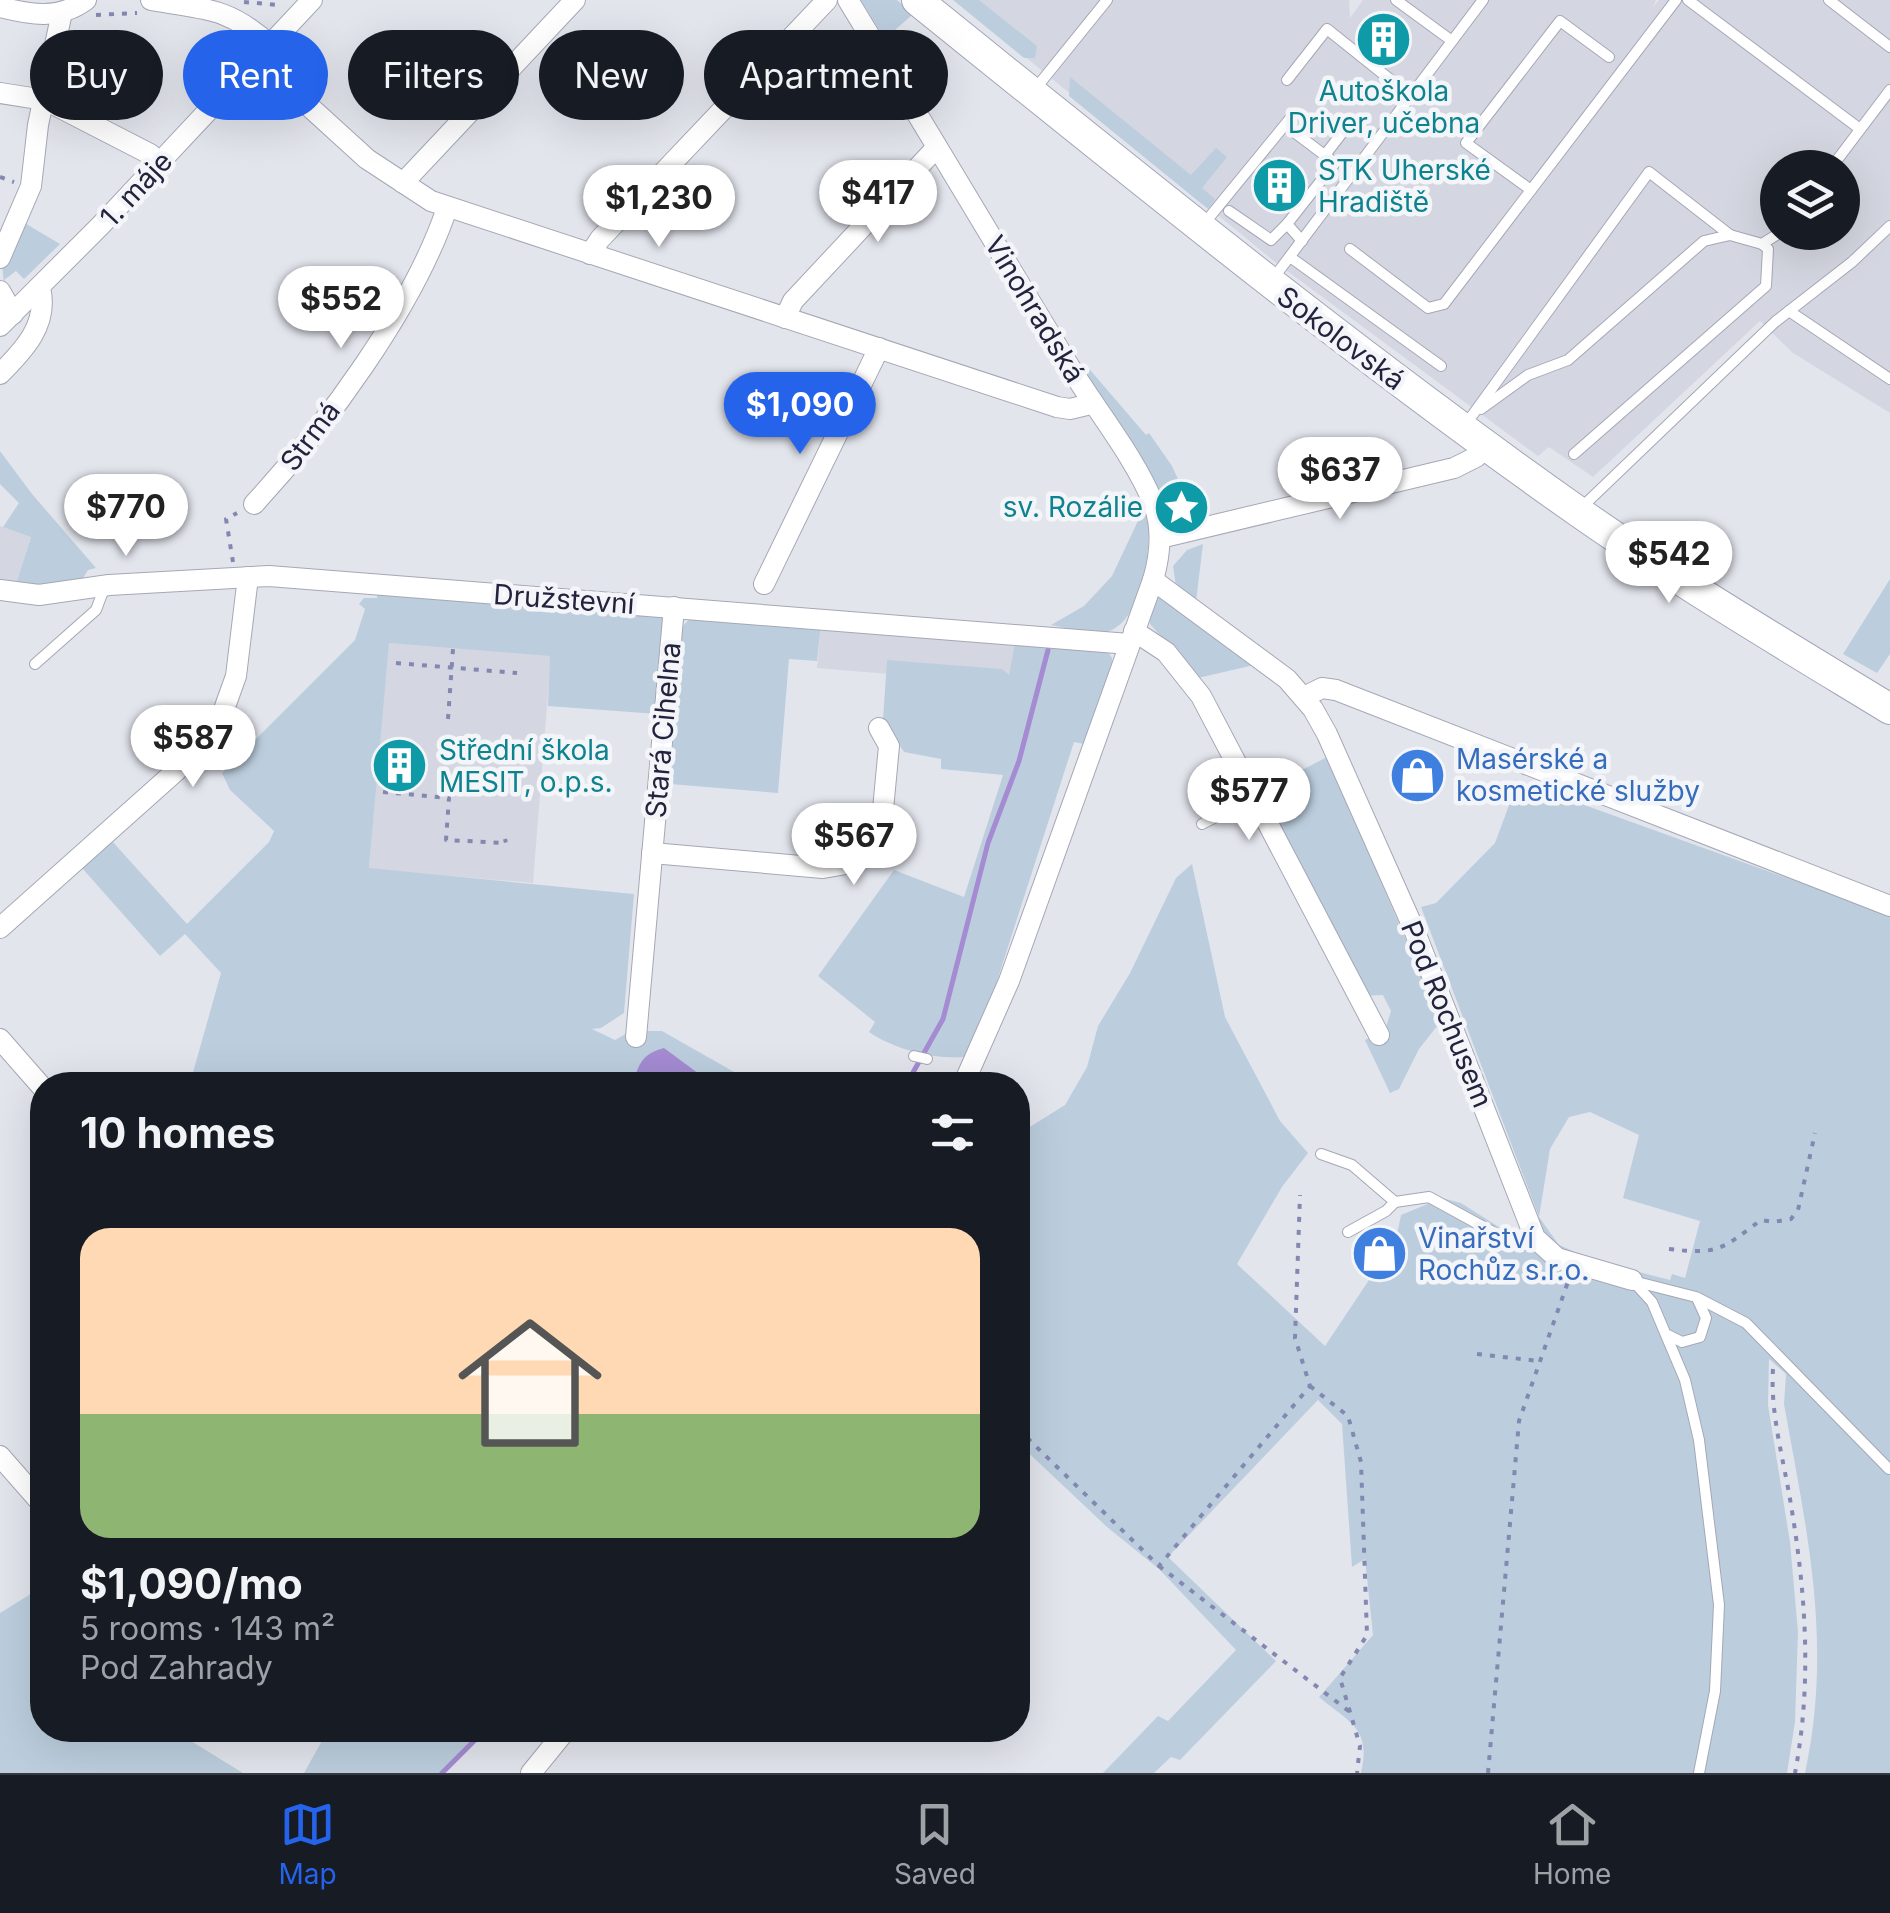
<!DOCTYPE html>
<html lang="en">
<head>
<meta charset="utf-8">
<style>
  body { margin:0; font-family:Inter,sans-serif; background:#242831; color:#f1f3f6; height:100vh; display:flex; flex-direction:column; font-size:38px; white-space:nowrap }
  * { box-sizing:border-box; margin:0 }
  p { font-size:32px; color:#9ea1a6 }
  .icon { flex:none; width:55px; height:55px; fill:none; stroke:currentColor; stroke-width:2; stroke-linecap:round; stroke-linejoin:round }
  .map { position:relative; flex:1; overflow:hidden }
  .side { position:absolute; left:30px; top:1072px; width:1000px; height:670px; display:flex; flex-direction:column; background:#171b24; border-radius:40px; box-shadow:0 10px 40px #0002 }
  .side>* { flex:none }
  .hud { position:absolute; left:30px; top:30px; width:1000px; height:90px; display:flex; gap:20px }
  .tools { position:absolute; left:1760px; top:150px; display:grid; gap:20px }
  .tools a { display:grid; place-items:center; width:100px; height:100px; border-radius:50%; background:#171b24; box-shadow:0 10px 40px #0002; font-size:50px }
  .price { position:absolute; translate:-50% -85px; padding:0 22px; border-radius:35px; background:#fff; color:#222; font-size:32px; line-height:65px; filter:drop-shadow(0 2px 5px #0008) }
  .price::after { content:''; position:absolute; left:50%; top:60px; width:30px; height:22px; margin-left:-15px; background:inherit; clip-path:polygon(0 0,100% 0,50% 100%) }
  .price.current { background:#2563eb; color:#fff }
  ul { padding:0; list-style:none }
  li { display:grid; align-content:center; gap:20px; height:530px; padding:0 50px }
  li+li { border-top:2px solid #363941 }
  li span { display:grid; place-items:center; height:310px; border-radius:30px; color:#555 }
  li>.icon { margin-inline-start:auto }
  span .icon { width:180px; height:180px; fill:#fffc; stroke-width:1 }
  li b { font-size:42px }
  h2 { display:flex; justify-content:space-between; align-items:center; height:120px; padding:0 50px; font-size:42px }
  .tag { padding:0 35px; border-radius:45px; background:#171b24; box-shadow:0 10px 40px #0002; font-size:35px; line-height:90px }
  .tag.current { background:#2563eb; color:#fff }
  .dock { display:flex; justify-content:space-around; align-items:center; height:140px; border-top:2px solid #363941; background:#171b24; font-size:28px; color:#9ea1a6 }
  .dock a { display:grid; justify-items:center; gap:5px }
  .dock .current { color:#2563eb }
  .map>svg:first-child { display:block }
  .built { fill:#d4d7e1; fill-rule:evenodd }
  .green { fill:#bccede; fill-rule:evenodd }
  .water { fill:#a48bd2 }
  .lines { fill:none; stroke-linecap:round; stroke-linejoin:round }
  .stream { stroke:#a48bd2; stroke-width:5 }
  .lane-casing { stroke:#a5a7b5; stroke-width:12 }
  .street-casing { stroke:#a5a7b5; stroke-width:22 }
  .secondary-casing { stroke:#a1a5b9; stroke-width:32 }
  .path { stroke:#8388b1; stroke-width:4; stroke-dasharray:5 8; stroke-linecap:butt }
  .lane { stroke:#fff; stroke-width:10 }
  .street { stroke:#fff; stroke-width:20 }
  .secondary { stroke:#fff; stroke-width:30 }
  .labels { text-anchor:middle; stroke-width:9; stroke-linejoin:round; paint-order:stroke }
  .culture-label { font-size:28px; fill:#0d838f; stroke:#f4f5f9; text-anchor:start }
  .street-label { font-size:28px; fill:#22243e; stroke:#f4f5f9 }
  .shop-label { font-size:28px; fill:#366cbe; stroke:#f4f5f9; text-anchor:start }
</style>
</head>
<body>
<div class="map">
<svg width="1890" height="1773" viewBox="0 0 1890 1773">
  <rect width="100%" height="100%" fill="#e3e5ed"/>
  <!-- built -->
  <g class="built">
    <path d="M956 0H1349L1350 18 1363 0H1656L1653 7 1659 0H1890V413L1793 353 1760 321 1593 477 1549 447 1538 456 1275 262ZM1778 168H1842V232H1778Z"/>
    <path d="M0 526 31 536 15 587 0 597Z"/>
    <path d="M378 599 551 656 533 883 369 869 388 643Z"/>
    <path d="M821 625 1015 643 1008 684 817 668Z"/>
  </g>
  <!-- green -->
  <g class="green">
    <path d="M861 0H897L913 14 885 39Z"/>
    <path d="M953 0H979L1037 46 1035 58H1024Z"/>
    <path d="M1070 77 1191 175 1216 148 1227 157 1202 188 1215 199 1208 209 1069 96Z"/>
    <path d="M23 222 60 244 24 279 16 271 4 280 12 291 9 294 5 292 2 265Z"/>
    <path d="M1085 364 1146 435 1149 433 1172 466 1191 508 1201 515 1196 516V521H1184L1161 501 1082 368Z"/>
    <path d="M0 451 32 494 96 568 88 570 79 585 15 587 31 537 3 527 19 503 0 484Z"/>
    <path d="M1145 506C1155 536 1144 624 1106 632 1090 636 1067 628 1051 625L1084 606 1112 576Z"/>
    <path d="M1203 544 1196 601 1176 586 1173 566 1187 550Z"/>
    <path d="M1890 579V654L1877 673 1843 654Z"/>
    <path d="M378 588 663 617 667 624 658 714 548 706 550 656 389 643 369 868 634 894 624 1013 601 1028 592 1029 615 1040 631 1031H662L757 1085H202L192 1076 221 973 185 934 160 956 82 868 112 841 187 924 269 842 274 831 230 790 222 773 355 640 365 609 359 604 364 598H377Z"/>
    <path d="M1160 597 1254 665 1198 678 1150 624 1149 615 1156 599Z"/>
    <path d="M694 614 732 623 817 630 818 624 821 625 817 661 789 659 778 793 670 784 682 627Z"/>
    <path d="M1015 643 1107 651 1112 658V668L1084 744 1074 742 997 981 966 1057C936 1060 893 1049 869 1032L875 1022 818 976 894 870 964 897 1003 775 941 769V759L904 752 883 720 887 660 1002 669 1009 675Z"/>
    <path d="M1327 757 1441 1021 1419 1049 1399 1089 1390 1093 1365 1040 1385 1030 1391 1011 1383 995 1362 996 1262 791Z"/>
    <path d="M1518 781 1890 915V1773H1805C1833 1642 1807 1533 1784 1404L1786 1374 1769 1359 1768 1405 1790 1542 1798 1632 1795 1722 1787 1773H1361C1371 1728 1351 1724 1319 1697L1373 1635 1365 1559 1352 1567 1342 1424 1318 1400 1168 1557 1276 1661 1180 1760 1171 1757 1154 1773H1103L1158 1716 1168 1721 1236 1650 1159 1569 1107 1527 1018 1443V1181L1025 1130 1065 1105 1087 1067 1098 1026 1130 973 1176 878 1192 864 1225 1017 1280 1121 1308 1153 1282 1187 1237 1264 1325 1346 1377 1268 1391 1264 1401 1215 1442 1198 1461 1203 1524 1243 1539 1217 1421 907 1436 903 1495 843ZM1590 1112 1639 1135 1623 1198 1700 1221 1685 1278 1672 1274 1670 1280 1596 1261 1559 1245 1539 1217 1550 1149 1569 1117Z"/>
    <path d="M42 1587V1730H173L243 1773H0V1613Z"/>
    <path d="M328 1730H485L443 1773H304Z"/>
  </g>
  <!-- water -->
  <path class="water" d="M664 1048 714 1085H632C639 1065 641 1054 664 1048Z"/>
  <g class="lines">
    <!-- stream -->
    <g class="stream">
      <path d="M906 1085 943 1019 988 843 1019 761 1048 650"/>
      <path d="M442 1773 485 1730"/>
    </g>
    <defs>
      <g id="lane">
        <path d="M1396 0 1452 41"/>
        <path d="M1688 0 1860 129"/>
        <path d="M1829 0 1890 47"/>
        <path d="M1287 80 1327 29 1412 97"/>
        <path d="M1036 88 1107 0"/>
        <path d="M1294 132 1335 163 1287 224 1302 241"/>
        <path d="M1325 155 1345 129"/>
        <path d="M1831 168 1890 90"/>
        <path d="M1531 190 1466 143 1560 21 1609 57"/>
        <path d="M1229 211 1271 240 1287 224"/>
        <path d="M1203 225 1293 115"/>
        <path d="M1350 249 1428 308 1444 304 1676 0"/>
        <path d="M1290 257 1441 366"/>
        <path d="M1272 280 1483 0"/>
        <path d="M1789 311 1890 379"/>
        <path d="M1481 409 1528 375 1568 360 1704 241 1730 235 1762 244 1781 232"/>
        <path d="M1466 424 1649 172 1730 235"/>
        <path d="M1574 454 1766 286 1768 249 1762 244"/>
        <path d="M1582 507 1775 322 1852 262 1890 226"/>
        <path d="M35 664 96 610 105 586"/>
        <path d="M1202 824 1254 798"/>
        <path d="M914 1056 927 1059"/>
        <path d="M1321 1154 1352 1165 1395 1202 1429 1197 1511 1242 1525 1245 1537 1242"/>
        <path d="M1348 1232 1386 1211 1395 1202"/>
        <path d="M1632 1280 1652 1302 1685 1380 1699 1440 1719 1605 1715 1691 1699 1773"/>
        <path d="M1637 1282 1696 1297 1746 1323 1889 1469"/>
        <path d="M1668 1335 1682 1342 1700 1337 1706 1318 1697 1298"/>
      </g>
      <g id="street">
        <path d="M151 0C205 10 227 6 270 45"/>
        <path d="M848 0C921 120 994 241 1066 361 1093 406 1136 458 1154 505 1163 530 1160 556 1153 580L1009 981 963 1085"/>
        <path d="M0 7C31 15 59 20 86 0"/>
        <path d="M257 59 367 159 431 201 1057 407 1070 409 1091 404"/>
        <path d="M0 93 45 100 150 154 161 163"/>
        <path d="M403 183 575 0"/>
        <path d="M590 254 600 239 827 0"/>
        <path d="M0 258 31 186 38 125 62 12"/>
        <path d="M0 291 13 314"/>
        <path d="M785 318 793 301 937 147"/>
        <path d="M0 326 101 225 312 0"/>
        <path d="M0 374C24 350 49 324 40 288"/>
        <path d="M254 504C325 427 414 307 447 208"/>
        <path d="M1160 538 1454 468 1476 457 1486 446"/>
        <path d="M1153 580 1287 679 1313 709 1327 734 1413 927 1535 1238 1557 1258 1632 1280"/>
        <path d="M764 584 879 348"/>
        <path d="M0 590 39 595 109 585 269 576 1129 644"/>
        <path d="M1134 631 1166 652 1201 696 1379 1035"/>
        <path d="M1304 697 1322 688 1336 690 1890 906"/>
        <path d="M652 853 823 868 852 863 868 851 882 820 889 746 879 728"/>
        <path d="M0 928 176 771 217 729 236 676 248 577"/>
        <path d="M636 1037 674 607"/>
        <path d="M0 1039 42 1087"/>
        <path d="M0 1456 42 1504"/>
        <path d="M531 1773 566 1730"/>
      </g>
      <path id="secondary" d="M917 0C1134 175 1349 350 1576 510 1677 581 1785 645 1890 709"/>
    </defs>
    <!-- lane casing -->
    <use href="#lane" class="lane-casing"/>
    <!-- street casing -->
    <use href="#street" class="street-casing"/>
    <!-- secondary casing -->
    <use href="#secondary" class="secondary-casing"/>
    <!-- path -->
    <g class="path">
      <path d="M244 2 279 5"/>
      <path d="M96 15 137 13"/>
      <path d="M0 177 14 182"/>
      <path d="M233 562 226 519 237 513"/>
      <path d="M396 663 517 673"/>
      <path d="M448 719 453 649"/>
      <path d="M383 792 449 798 446 840 506 843 505 839"/>
      <path d="M1669 1249C1719 1255 1722 1249 1761 1220L1773 1222 1791 1219 1798 1210 1815 1133"/>
      <path d="M1477 1354 1539 1361"/>
      <path d="M1773 1369C1770 1414 1784 1461 1791 1505 1806 1595 1812 1684 1795 1773"/>
      <path d="M1310 1386 1348 1416 1361 1462 1367 1635 1340 1678 1360 1746 1357 1773"/>
      <path d="M1018 1429 1159 1566 1310 1386 1295 1338 1300 1195"/>
      <path d="M1159 1566 1350 1712"/>
      <path d="M1488 1773 1519 1421 1569 1279"/>
    </g>
    <!-- lane -->
    <use href="#lane" class="lane"/>
    <!-- street -->
    <use href="#street" class="street"/>
    <!-- secondary -->
    <use href="#secondary" class="secondary"/>
  </g>
  <!-- icons -->
  <defs>
    <symbol id="building-disc" viewBox="-11 -11 22 22"><circle r="9.5" fill="#0f9aa8" stroke="#f4f5f9"/><path d="M-4-6H4V6H1V3H-1V6H-4ZM-2.5-4.3h1.7v1.8h-1.7ZM.8-4.3h1.7v1.8H.8ZM-2.5-1h1.7V.8h-1.7ZM.8-1h1.7V.8H.8Z" fill="#fff"/></symbol>
    <symbol id="sight-disc" viewBox="-11 -11 22 22"><circle r="9.5" fill="#0f9aa8" stroke="#f4f5f9"/><path d="M0-6L1.8-2.2L6-1.7L2.9 1.2L3.7 5.4L0 3.3L-3.7 5.4L-2.9 1.2L-6-1.7L-1.8-2.2Z" fill="#fff"/></symbol>
    <symbol id="shop-disc" viewBox="-11 -11 22 22"><circle r="9.5" fill="#3f7fe0" stroke="#f4f5f9"/><path d="M-5-2.5h2.3a2.7 3.5 0 0 1 5.4 0H5L5.5 6h-11ZM-1.5-2.5h3a1.5 2.3 0 0 0-3 0Z" fill="#fff"/></symbol>
  </defs>
  <g fill-rule="evenodd">
    <use href="#building-disc" x="1352" y="8" width="63" height="63"/>
    <use href="#building-disc" x="1248" y="154" width="63" height="63"/>
    <use href="#sight-disc" x="1150" y="476" width="63" height="63"/>
    <use href="#building-disc" x="368" y="734" width="63" height="63"/>
    <use href="#shop-disc" x="1386" y="744" width="63" height="63"/>
    <use href="#shop-disc" x="1348" y="1222" width="63" height="63"/>
  </g>
  <g class="labels">
    <!-- culture labels -->
    <g class="culture-label">
      <text x="1384" y="101" text-anchor="middle">Autoškola<tspan x="1384" dy="32">Driver, učebna</tspan></text>
      <text x="1318" y="180">STK Uherské<tspan x="1318" dy="32">Hradiště</tspan></text>
      <text x="1143" y="517" text-anchor="end">sv. Rozálie</text>
      <text x="439" y="760">Střední škola<tspan x="439" dy="32">MESIT, o.p.s.</tspan></text>
    </g>
    <!-- street labels -->
    <g class="street-label">
      <text transform="translate(136 189) rotate(-47)" y="10">1. máje</text>
      <text transform="translate(1035 309) rotate(59)" y="10">Vinohradská</text>
      <text transform="translate(1341 338) rotate(37)" y="10">Sokolovská</text>
      <text transform="translate(310 436) rotate(-53)" y="10">Strmá</text>
      <text transform="translate(564 599) rotate(4)" y="10">Družstevní</text>
      <text transform="translate(663 730) rotate(-85)" y="10">Stará Cihelna</text>
      <text transform="translate(1447 1014) rotate(68)" y="10">Pod Rochusem</text>
    </g>
    <!-- shop labels -->
    <g class="shop-label">
      <text x="1456" y="769">Masérské a<tspan x="1456" dy="32">kosmetické služby</tspan></text>
      <text x="1418" y="1248">Vinařství<tspan x="1418" dy="32">Rochůz s.r.o.</tspan></text>
    </g>
  </g>
</svg>
<div class="tools">
<a><svg class="icon" aria-label="layers" viewBox="0 0 24 24"><path d="M12 4l9 5-9 5-9-5zM3 14l9 5 9-5"/></svg></a>
</div>
<b class="price" style="left:878px;top:245px">$417</b>
<b class="price" style="left:659px;top:250px">$1,230</b>
<b class="price" style="left:341px;top:351px">$552</b>
<b class="price current" style="left:800px;top:457px">$1,090</b>
<b class="price" style="left:1340px;top:522px">$637</b>
<b class="price" style="left:126px;top:559px">$770</b>
<b class="price" style="left:1669px;top:606px">$542</b>
<b class="price" style="left:193px;top:790px">$587</b>
<b class="price" style="left:1249px;top:843px">$577</b>
<b class="price" style="left:854px;top:888px">$567</b>
<div class="hud">
<a class="tag">Buy</a>
<a class="tag current">Rent</a>
<a class="tag">Filters</a>
<a class="tag">New</a>
<a class="tag">Apartment</a>
</div>
<section class="side">
<h2>10 homes<svg class="icon" aria-label="filters" viewBox="0 0 24 24"><path d="M4 7h16M4 17h16"/><circle cx="9" cy="7" r="2"/><circle cx="15" cy="17" r="2"/></svg></h2>
<ul>
<li><span style="background:linear-gradient(#ffd9b3 60%,#8fb573 0)"><svg class="icon" aria-label="home" viewBox="0 0 24 24"><path d="M3 11l9-7 9 7M6 9v11h12V9"/></svg></span><div><b>$1,090/mo</b><p>5 rooms · 143 m²</p><p>Pod Zahrady</p></div></li>
</ul>
</section>
</div>
<nav class="dock">
<a class="current"><svg class="icon" aria-label="map" viewBox="0 0 24 24"><path d="M3 6l6-2 6 2 6-2v14l-6 2-6-2-6 2zM9 4v14M15 6v14"/></svg>Map</a>
<a><svg class="icon" aria-label="saved" viewBox="0 0 24 24"><path d="M7 4h10v16l-5-4-5 4z"/></svg>Saved</a>
<a><svg class="icon" aria-label="home" viewBox="0 0 24 24"><path d="M3 11l9-7 9 7M6 9v11h12V9"/></svg>Home</a>
</nav>
</body>
</html>
